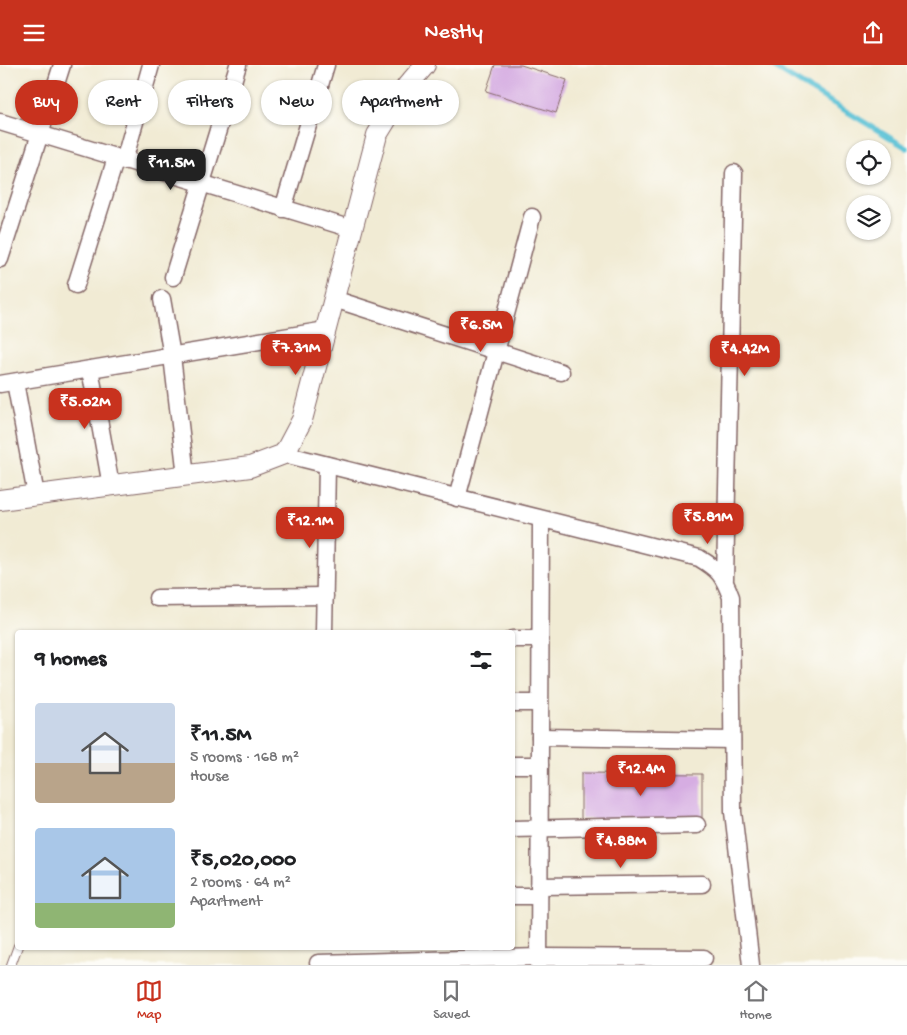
<!DOCTYPE html>
<html lang="en">
<head>
<meta charset="utf-8">
<style>
  body { margin:0; font-family:"Gochi Hand",sans-serif; background:#f2f2f2; color:#202124; height:100vh; display:flex; flex-direction:column; font-size:19px; white-space:nowrap }
  * { box-sizing:border-box; margin:0 }
  p { font-size:16px; color:#757577 }
  .icon { flex:none; width:28px; height:28px; fill:none; stroke:currentColor; stroke-width:2; stroke-linecap:round; stroke-linejoin:round }
  .map { position:relative; flex:1; overflow:hidden }
  .details { position:absolute; left:15px; top:565px; width:500px; height:320px; display:flex; flex-direction:column; background:#fff; border-radius:5px; box-shadow:0 1px 4px #0004 }
  .details>* { flex:none }
  .guide { position:absolute; left:15px; top:15px; width:500px; height:45px; display:flex; gap:10px }
  .buttons { position:absolute; left:846px; top:75px; display:grid; gap:10px }
  .buttons a { display:grid; place-items:center; width:45px; height:45px; border-radius:50%; background:#fff; box-shadow:0 1px 4px #0004; font-size:25px }
  .price { position:absolute; translate:-50% -42px; padding:0 11px; border-radius:10px; background:#c8321e; color:#fff; font-size:16px; line-height:32px; filter:drop-shadow(0 1px 2px #0008) }
  .price::after { content:''; position:absolute; left:50%; top:30px; width:15px; height:11px; margin-left:-8px; background:inherit; clip-path:polygon(0 0,100% 0,50% 100%) }
  .price.on { background:#222; color:#fff }
  ul { padding:0; list-style:none }
  li { display:flex; align-items:center; gap:15px; height:125px; padding:0 20px }
  li span { display:grid; place-items:center; flex:none; width:140px; height:100px; border-radius:5px; color:#555 }
  li>.icon { margin-inline-start:auto }
  span .icon { width:60px; height:60px; fill:#fffc; stroke-width:1 }
  li b { font-size:21px }
  h2 { display:flex; justify-content:space-between; align-items:center; height:60px; padding:0 20px; font-size:21px }
  .tag { padding:0 18px; border-radius:22px; background:#fff; box-shadow:0 1px 4px #0004; font-size:18px; line-height:45px }
  .tag.on { background:#c8321e; color:#fff }
  header { display:flex; justify-content:space-between; align-items:center; height:65px; padding:0 20px; background:#c8321e; color:#fff; font-size:22px; font-weight:600 }
  .tab-bar { display:flex; justify-content:space-around; align-items:center; height:70px; border-top:1px solid #e0e0e0; background:#fff; font-size:14px; color:#757577 }
  .tab-bar a { display:grid; justify-items:center; gap:2px }
  .tab-bar .on { color:#c8321e }
  .map>svg:first-child { display:block }
  .lines { fill:none; stroke-linecap:round; stroke-linejoin:round }
  .stream { stroke:#58c1d5; stroke-width:5.5 }
  .building { fill:#d6ade2 }
  .service-casing { stroke:#846666; stroke-width:10 }
  .minor-casing { stroke:#846666; stroke-width:19 }
  .tertiary-casing { stroke:#846666; stroke-width:22 }
  .service { stroke:#fff; stroke-width:8 }
  .minor { stroke:#fff; stroke-width:16 }
  .tertiary { stroke:#fff; stroke-width:20 }
</style>
</head>
<body>
<header><svg class="icon" aria-label="menu" viewBox="0 0 24 24"><path d="M4 6h16M4 12h16M4 18h16"/></svg>Nestly<svg class="icon" aria-label="share" viewBox="0 0 24 24"><path d="M12 15V3M7 8l5-5 5 5M5 13v7h14v-7"/></svg></header>
<div class="map">
<svg width="907" height="900" viewBox="0 0 907 900">
  <rect width="100%" height="100%" fill="#fdfcf7"/>
  <filter id="ink" filterUnits="userSpaceOnUse"><feTurbulence type="fractalNoise" baseFrequency=".02" numOctaves="2"/><feDisplacementMap in="SourceGraphic" scale="10" xChannelSelector="R" yChannelSelector="G"/><feConvolveMatrix kernelMatrix="1 2 1 2 8 2 1 2 1" color-interpolation-filters="sRGB"/></filter>
  <filter id="wash" filterUnits="userSpaceOnUse"><feTurbulence type="fractalNoise" baseFrequency=".0096" numOctaves="4" result="noise"/><feDisplacementMap in="SourceGraphic" scale="20" xChannelSelector="R" yChannelSelector="G"/><feGaussianBlur stdDeviation="1.12" result="paint"/><feColorMatrix in="noise" values="0 0 0 0 0 0 0 0 0 0 0 0 0 0 0 0 0 1.4 0 .05"/><feComposite in="paint" operator="in"/></filter>
  <g filter="url(#wash)">
    <rect width="100%" height="100%" fill="#f1ebd4"/>
    <g class="lines">
      <!-- stream -->
      <path class="stream" d="M770 0 907 83"/>
    </g>
    <g id="blocks">
      <!-- building -->
      <g class="building">
        <path d="M495 0H521L567 15 556 48 486 26Z"/>
        <path d="M581 708 702 709V755L581 754Z"/>
      </g>
    </g>
  </g>
  <g filter="url(#ink)">
    <use href="#blocks" fill-opacity="0" stroke="#846666" stroke-width="1"/>
    <g class="lines">
      <defs>
        <path id="service" d="M11 900 18 881"/>
        <g id="minor">
          <path d="M0 57 352 164"/>
          <path d="M124 96 151 0"/>
          <path d="M283 144 326 0"/>
          <path d="M0 194 62 0"/>
          <path d="M173 212 238 0"/>
          <path d="M76 220 116 93"/>
          <path d="M162 234 172 291 186 411"/>
          <path d="M334 234 561 307"/>
          <path d="M90 304 111 421"/>
          <path d="M15 317 36 430"/>
          <path d="M0 319 326 265"/>
          <path d="M284 389 699 493C719 505 723 510 731 532L733 747 751 900"/>
          <path d="M457 433 532 152"/>
          <path d="M725 514 734 108"/>
          <path d="M157 533 325 531"/>
          <path d="M324 568 327 400"/>
          <path d="M512 574H540"/>
          <path d="M512 638H540"/>
          <path d="M540 672 732 675"/>
          <path d="M512 700H540"/>
          <path d="M512 764 697 760"/>
          <path d="M539 821 702 819"/>
          <path d="M512 831H539"/>
          <path d="M318 898 539 892 704 893"/>
          <path d="M539 900 541 454"/>
        </g>
        <path id="tertiary" d="M0 435 250 402 284 389 302 355 377 70 407 21 425 0"/>
      </defs>
      <!-- service casing -->
      <use href="#service" class="service-casing"/>
      <!-- minor casing -->
      <use href="#minor" class="minor-casing"/>
      <!-- tertiary casing -->
      <use href="#tertiary" class="tertiary-casing"/>
      <!-- service -->
      <use href="#service" class="service"/>
      <!-- minor -->
      <use href="#minor" class="minor"/>
      <!-- tertiary -->
      <use href="#tertiary" class="tertiary"/>
    </g>
  </g>
</svg>
<div class="buttons">
<a><svg class="icon" aria-label="locate" viewBox="0 0 24 24"><circle cx="12" cy="12" r="6"/><path d="M12 2v4M12 18v4M2 12h4M18 12h4"/></svg></a>
<a><svg class="icon" aria-label="layers" viewBox="0 0 24 24"><path d="M12 4l9 5-9 5-9-5zM3 14l9 5 9-5"/></svg></a>
</div>
<b class="price on" style="left:171px;top:126px">₹11.5M</b>
<b class="price" style="left:481px;top:288px">₹6.5M</b>
<b class="price" style="left:296px;top:311px">₹7.31M</b>
<b class="price" style="left:745px;top:312px">₹4.42M</b>
<b class="price" style="left:85px;top:365px">₹5.02M</b>
<b class="price" style="left:708px;top:480px">₹5.81M</b>
<b class="price" style="left:310px;top:484px">₹12.1M</b>
<b class="price" style="left:641px;top:732px">₹12.4M</b>
<b class="price" style="left:621px;top:804px">₹4.88M</b>
<div class="guide">
<a class="tag on">Buy</a>
<a class="tag">Rent</a>
<a class="tag">Filters</a>
<a class="tag">New</a>
<a class="tag">Apartment</a>
</div>
<section class="details">
<h2>9 homes<svg class="icon" aria-label="filters" viewBox="0 0 24 24"><path d="M4 7h16M4 17h16"/><circle cx="9" cy="7" r="2"/><circle cx="15" cy="17" r="2"/></svg></h2>
<ul>
<li><span style="background:linear-gradient(#c9d6e8 60%,#b9a48a 0)"><svg class="icon" aria-label="home" viewBox="0 0 24 24"><path d="M3 11l9-7 9 7M6 9v11h12V9"/></svg></span><div><b>₹11.5M</b><p>5 rooms · 168 m²</p><p>House</p></div></li>
<li><span style="background:linear-gradient(#a9c7e8 75%,#8fb573 0)"><svg class="icon" aria-label="home" viewBox="0 0 24 24"><path d="M3 11l9-7 9 7M6 9v11h12V9"/></svg></span><div><b>₹5,020,000</b><p>2 rooms · 64 m²</p><p>Apartment</p></div></li>
</ul>
</section>
</div>
<nav class="tab-bar">
<a class="on"><svg class="icon" aria-label="map" viewBox="0 0 24 24"><path d="M3 6l6-2 6 2 6-2v14l-6 2-6-2-6 2zM9 4v14M15 6v14"/></svg>Map</a>
<a><svg class="icon" aria-label="saved" viewBox="0 0 24 24"><path d="M7 4h10v16l-5-4-5 4z"/></svg>Saved</a>
<a><svg class="icon" aria-label="home" viewBox="0 0 24 24"><path d="M3 11l9-7 9 7M6 9v11h12V9"/></svg>Home</a>
</nav>
</body>
</html>
